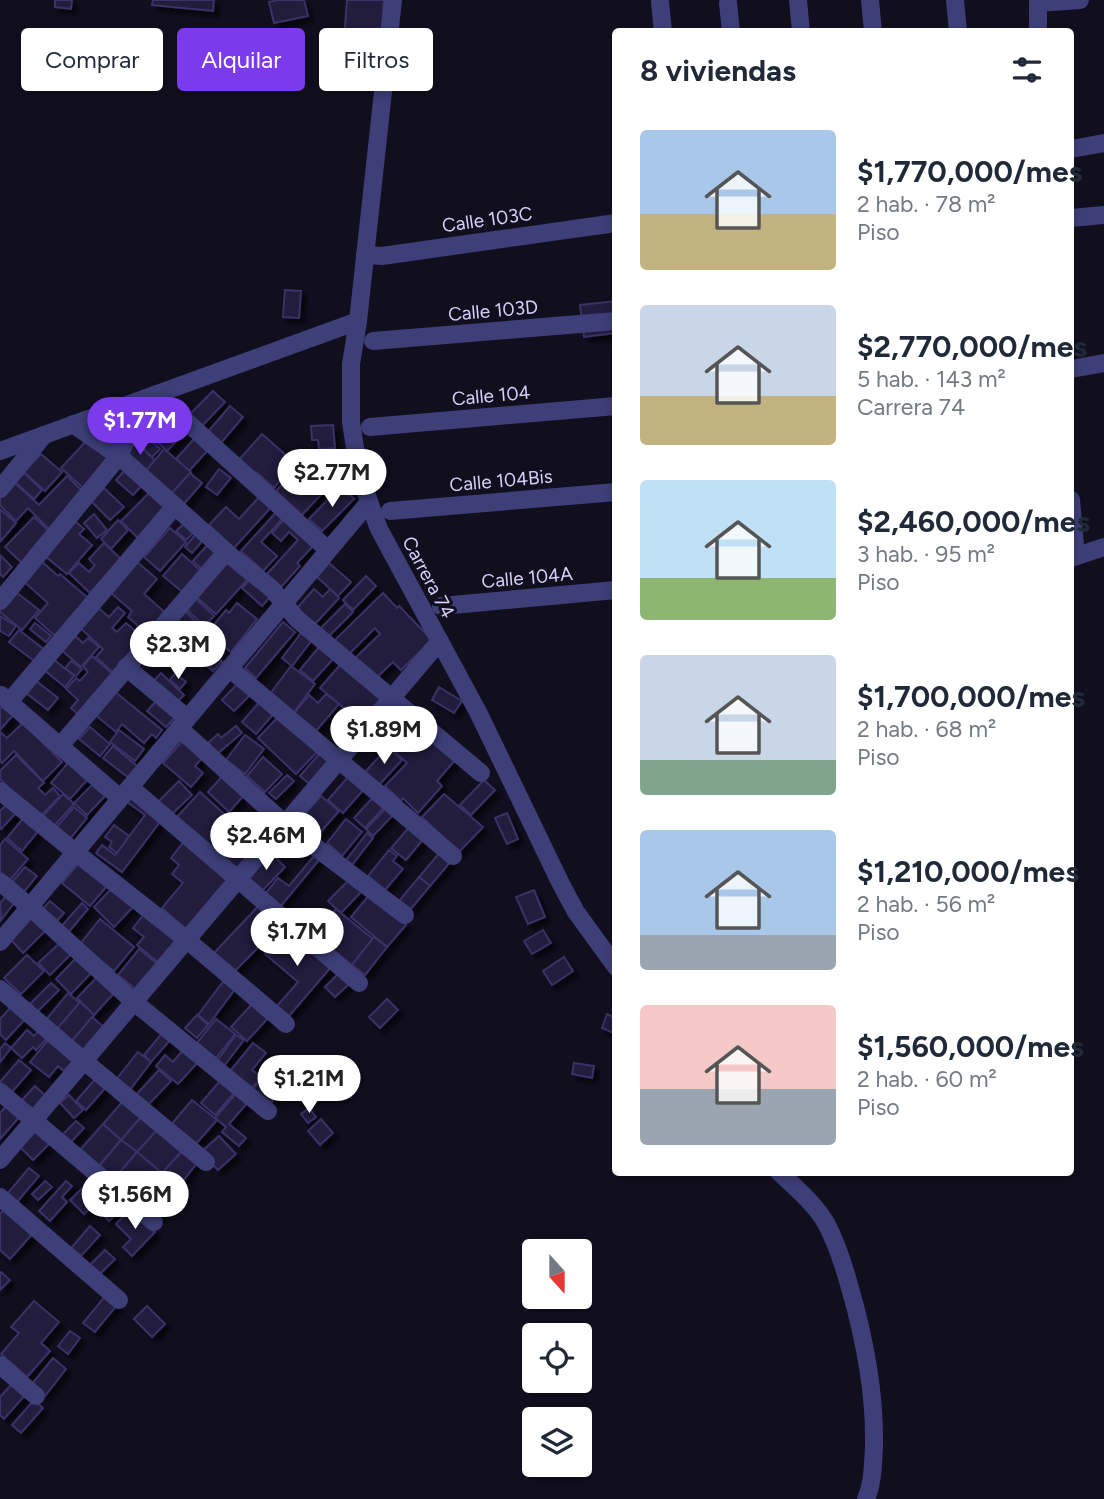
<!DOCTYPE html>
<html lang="es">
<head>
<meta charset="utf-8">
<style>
  body { margin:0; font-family:Figtree,sans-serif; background:#f6f6f7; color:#1f2937; height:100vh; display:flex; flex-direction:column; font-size:26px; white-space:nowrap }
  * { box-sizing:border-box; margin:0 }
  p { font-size:23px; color:#747a83 }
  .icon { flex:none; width:38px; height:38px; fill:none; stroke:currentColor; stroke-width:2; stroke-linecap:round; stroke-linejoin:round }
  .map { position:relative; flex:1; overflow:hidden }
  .panel { position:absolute; left:612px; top:28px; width:462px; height:1148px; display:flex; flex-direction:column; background:#fff; border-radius:7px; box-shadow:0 4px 10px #0003 }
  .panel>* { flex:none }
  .banner { position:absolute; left:21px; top:28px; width:486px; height:63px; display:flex; gap:14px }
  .needle { width:46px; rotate:159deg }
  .tools { position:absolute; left:522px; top:1239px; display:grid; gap:14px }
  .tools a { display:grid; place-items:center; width:70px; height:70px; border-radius:7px; background:#fff; box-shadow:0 4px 10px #0003; font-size:35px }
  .price { position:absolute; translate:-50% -60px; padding:0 16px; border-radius:24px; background:#fff; color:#222; font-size:23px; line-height:46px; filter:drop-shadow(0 2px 4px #0008) }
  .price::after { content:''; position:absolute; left:50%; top:42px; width:21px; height:16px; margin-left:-10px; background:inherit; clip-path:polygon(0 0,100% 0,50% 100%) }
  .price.current { background:#7c3aed; color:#fff }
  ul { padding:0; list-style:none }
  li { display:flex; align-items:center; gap:21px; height:175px; padding:0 28px }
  li span { display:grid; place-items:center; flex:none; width:196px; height:140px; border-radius:7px; color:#555 }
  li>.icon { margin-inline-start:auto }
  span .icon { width:84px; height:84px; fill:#fffc; stroke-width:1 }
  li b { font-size:30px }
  h2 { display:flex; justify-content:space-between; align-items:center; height:84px; padding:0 28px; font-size:30px }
  .chip { padding:0 24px; border-radius:7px; background:#fff; box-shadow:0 4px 10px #0003; font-size:24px; line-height:63px }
  .chip.current { background:#7c3aed; color:#fff }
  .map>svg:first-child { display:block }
  .building { fill:#221c3d; stroke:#3a3167; stroke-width:2; filter:url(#shadow) }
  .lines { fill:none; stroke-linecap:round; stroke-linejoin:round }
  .minor { stroke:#3e3e79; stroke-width:18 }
  .labels { text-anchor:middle; stroke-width:6; stroke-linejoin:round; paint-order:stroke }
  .street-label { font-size:19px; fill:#d4d0fa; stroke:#110e1e }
</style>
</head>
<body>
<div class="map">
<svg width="1104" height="1499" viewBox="0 0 1104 1499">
  <defs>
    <filter id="shadow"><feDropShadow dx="5" dy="5" stdDeviation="2" flood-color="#0009"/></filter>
  </defs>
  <rect width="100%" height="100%" fill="#110e1e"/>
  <!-- building -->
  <g class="building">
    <path d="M55 0H72L71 9 55 7Z"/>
    <path d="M153 0H214L213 11 152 5Z"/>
    <path d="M278 0H304L308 16 274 23 269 2Z"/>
    <path d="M347 0H384L381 38H374L370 84 341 81Z"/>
    <path d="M285 290 301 291 299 318 283 317Z"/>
    <path d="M616 301V333L584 337 580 305Z"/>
    <path d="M213 391 225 402 200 428 188 416Z"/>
    <path d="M230 406 243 417 220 444 207 433Z"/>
    <path d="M160 409 184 433 167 451 142 428Z"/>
    <path d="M333 425 335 448 319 449 318 440H312L311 426Z"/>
    <path d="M145 434 160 449 152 457 137 442Z"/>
    <path d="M262 434 295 463 274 488 256 472 253 476 237 462Z"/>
    <path d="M89 438 111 457 83 488 61 468Z"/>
    <path d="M195 438 208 450 189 471 176 459Z"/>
    <path d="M135 443 155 460 145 472 125 454Z"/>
    <path d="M164 449 191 472 171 494 145 472Z"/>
    <path d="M323 449 345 469 302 515 276 491 292 474 296 478Z"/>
    <path d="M41 454 62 472 45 491 24 472Z"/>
    <path d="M127 468 144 483 133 495 116 480Z"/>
    <path d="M219 469 231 478 217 495 206 487Z"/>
    <path d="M24 473 42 490 34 499 15 482Z"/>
    <path d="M190 473 202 483 183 505 171 494Z"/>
    <path d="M67 476 85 494 50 530 28 508 16 521 0 505V496L14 482 39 505Z"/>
    <path d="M341 486 354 499 322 531 309 519Z"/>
    <path d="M104 488 124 507 110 520 91 501Z"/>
    <path d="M150 492 167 510 138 538 121 521Z"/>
    <path d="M262 494 274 504 234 548 209 525 226 507 239 519Z"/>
    <path d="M0 509 16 523 0 542Z"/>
    <path d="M278 510 285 516 261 542 277 556 263 571 241 551Z"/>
    <path d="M94 514 107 530 97 538 84 523Z"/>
    <path d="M34 517 52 534 23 564 5 547Z"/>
    <path d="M286 517 315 544 297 563 300 566 281 587 267 574 298 540 289 532 281 541 272 533Z"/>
    <path d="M118 520 128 530 111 549 101 539Z"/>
    <path d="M188 520 197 529 186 540 176 531Z"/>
    <path d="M75 521 84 529 79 534 92 545 67 574 45 556Z"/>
    <path d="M170 528 186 542 160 571 144 557Z"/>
    <path d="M197 533 204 539 192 553 185 547Z"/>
    <path d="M104 543 121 559 90 593 69 573 79 563 89 572 95 565 89 559Z"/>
    <path d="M209 543 219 552 203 570 193 561Z"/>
    <path d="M182 554 203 573 185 594 163 576Z"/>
    <path d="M0 555 12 567 3 577 0 574Z"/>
    <path d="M40 560 58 576 60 574 88 598 55 636 35 618 48 603 22 580Z"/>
    <path d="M137 562 157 579 144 594 168 615 150 636 128 617 132 611 111 593Z"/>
    <path d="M228 562 247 580 216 614 196 597Z"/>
    <path d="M329 563 351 582 338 596 317 577Z"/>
    <path d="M366 576 376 586 353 610 343 600Z"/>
    <path d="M251 578 271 596 262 606 242 588Z"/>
    <path d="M12 589 39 610 22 630 0 612V604Z"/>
    <path d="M314 589 323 597 330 589 339 598 315 624 297 608Z"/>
    <path d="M383 593 397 608 399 606 432 640 401 670 393 662 375 679 355 658 380 634 375 628 348 655 334 641Z"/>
    <path d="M193 596 214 616 204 626 183 606Z"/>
    <path d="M237 603 257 619 231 652 207 633 226 610 229 613Z"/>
    <path d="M345 604 353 612 328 637 320 629Z"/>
    <path d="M95 605 109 617 118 607 125 613 112 628 117 632 126 623 147 641 116 675 96 657 103 649 77 625Z"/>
    <path d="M185 611 196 622 188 630 196 638 188 647 168 629Z"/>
    <path d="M0 616 16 626 9 636 0 631Z"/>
    <path d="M283 622 295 632 256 678 245 668Z"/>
    <path d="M35 623 51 636 46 642 30 629Z"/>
    <path d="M19 630 46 651 37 663 9 642Z"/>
    <path d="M169 631 189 652 179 661 160 640Z"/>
    <path d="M302 632 312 640 292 666 282 658Z"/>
    <path d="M72 633 83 643 88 638 99 647 81 667 59 648Z"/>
    <path d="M320 646 334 658 313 681 300 670Z"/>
    <path d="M208 649 222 661 213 671 199 659Z"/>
    <path d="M92 656 116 677 81 717 71 708 78 700 66 689 76 678 80 681 88 672 83 666Z"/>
    <path d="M52 658 74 676 65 687 43 669Z"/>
    <path d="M71 661 82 669 76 676 65 668Z"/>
    <path d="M341 664 382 700 362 723 320 688Z"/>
    <path d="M291 666 315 684 294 712 270 694Z"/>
    <path d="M161 673 184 695 174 705 151 684Z"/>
    <path d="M175 673 186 682 180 689 170 680Z"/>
    <path d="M35 680 58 698 48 710 25 692Z"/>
    <path d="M239 682 251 694 234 711 222 700Z"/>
    <path d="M439 687 462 701 454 713 432 700Z"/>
    <path d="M114 691 162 730 156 738 152 734 144 743 122 724 116 732 94 714Z"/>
    <path d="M326 694 339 704 316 731 294 713 309 695 318 703Z"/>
    <path d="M159 698 178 714 166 727 147 711Z"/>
    <path d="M262 699 276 711 256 734 242 722Z"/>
    <path d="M391 701 456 759 437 781 442 786 418 813 403 798 401 801 385 786 407 763 367 727Z"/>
    <path d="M3 706 13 715 0 730V709Z"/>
    <path d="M280 715 318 751 296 774 258 738Z"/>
    <path d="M23 723 62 762 43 781 14 751 2 763 0 761V732L7 738Z"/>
    <path d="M236 726 242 733 217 754 208 743 218 734 221 738Z"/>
    <path d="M90 727 110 744 100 756 79 739Z"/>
    <path d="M119 730 144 749 135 761 110 742Z"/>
    <path d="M245 735 264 749 245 774 226 760Z"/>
    <path d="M186 737 206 754 195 766 203 773 191 787 163 763Z"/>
    <path d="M113 746 138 767 129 778 103 758Z"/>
    <path d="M388 747 402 760 379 785 365 772Z"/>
    <path d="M321 752 335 763 314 788 300 776Z"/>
    <path d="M16 755 44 783 38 788 45 795 53 788 60 796 39 818 0 779V771Z"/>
    <path d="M263 757 282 774 265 792 247 776Z"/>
    <path d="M68 763 87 780 70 799 51 783Z"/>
    <path d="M226 772 247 792 229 812 208 792Z"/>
    <path d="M287 775 294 781 276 799 269 793Z"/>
    <path d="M349 776 364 789 343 813 328 800Z"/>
    <path d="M484 780 495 790 471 815 460 805Z"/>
    <path d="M179 781 192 795 171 815 158 802Z"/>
    <path d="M92 785 105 796 87 815 74 803Z"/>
    <path d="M128 792 163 818 122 872 96 853 102 845 115 855 145 815 123 799Z"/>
    <path d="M200 792 259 846 236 871 177 817Z"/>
    <path d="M63 794 74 804 53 827 42 817Z"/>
    <path d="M376 794 387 804 365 828 354 818Z"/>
    <path d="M444 794 483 827 459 852 422 817Z"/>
    <path d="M321 796 339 811 318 835 300 819Z"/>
    <path d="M7 804 16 813 1 829 0 828V811Z"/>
    <path d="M74 807 87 818 69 840 55 829Z"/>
    <path d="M387 807 394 814 373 836 366 829Z"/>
    <path d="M507 813 518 839 507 844 495 818Z"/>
    <path d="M25 816 40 829 22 851 7 838Z"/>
    <path d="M346 819 362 832 342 856 327 843Z"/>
    <path d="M114 825 129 836 117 853 109 847 112 842 105 837Z"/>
    <path d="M411 825 425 837 406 860 391 848Z"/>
    <path d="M367 833 373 838 352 865 346 860Z"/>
    <path d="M5 839 28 859 10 880 0 872V845Z"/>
    <path d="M185 840 230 877 186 929 162 908 183 883 172 874 179 865 171 858Z"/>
    <path d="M389 850 397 856 393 861 403 869 385 890 368 876Z"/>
    <path d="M441 851 452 860 430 886 419 877Z"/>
    <path d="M270 852 285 867 262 891 247 876Z"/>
    <path d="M314 856 319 860 280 907 265 894 278 878 289 886Z"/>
    <path d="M82 859 107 886 90 906 62 883Z"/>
    <path d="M25 867 37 876 23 893 11 883Z"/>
    <path d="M419 877 430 886 410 910 399 901Z"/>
    <path d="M350 879 362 891 341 913 328 901Z"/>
    <path d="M115 885 134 906 114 927 94 907Z"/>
    <path d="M534 890 545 917 528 924 516 897Z"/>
    <path d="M370 894 406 925 387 947 351 917Z"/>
    <path d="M6 896 15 902 1 920 0 903Z"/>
    <path d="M50 901 64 913 55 923 41 911Z"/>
    <path d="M82 903 88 909 67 934 60 928Z"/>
    <path d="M261 903 282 923 234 972 214 953Z"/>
    <path d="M336 909 373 939 352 965 314 935Z"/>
    <path d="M145 913 178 939 159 963 137 945 144 937 133 928Z"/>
    <path d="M34 916 47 929 23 953 11 940Z"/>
    <path d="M100 919 134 947 114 971 80 944Z"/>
    <path d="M287 929 331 967 289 1016 277 1006 298 982 265 954Z"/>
    <path d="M543 930 551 943 532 954 524 941Z"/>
    <path d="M374 937 387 947 365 975 352 965Z"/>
    <path d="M61 942 72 953 50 975 38 963Z"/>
    <path d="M139 949 160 966 139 992 118 975Z"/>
    <path d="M27 955 44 971 21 994 4 978Z"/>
    <path d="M78 956 93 971 71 994 56 979Z"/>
    <path d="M564 957 573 971 552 985 543 971Z"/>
    <path d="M339 973 350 983 335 997 325 987Z"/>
    <path d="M99 975 116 991 94 1015 77 998Z"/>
    <path d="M225 979 236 988 209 1024 198 1015Z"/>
    <path d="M51 983 59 990 37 1012 30 1004Z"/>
    <path d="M68 993 80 1003 57 1029 46 1020Z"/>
    <path d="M387 999 398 1010 380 1028 369 1017Z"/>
    <path d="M80 1002 94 1015 72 1041 57 1029Z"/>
    <path d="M253 1003 269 1017 247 1041 231 1027Z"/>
    <path d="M12 1006 26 1018 6 1040 0 1034V1019Z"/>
    <path d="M607 1014 616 1018V1034L602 1028Z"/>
    <path d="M197 1015 208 1025 197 1038 185 1028Z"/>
    <path d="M92 1017 106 1029 85 1052 72 1041Z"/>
    <path d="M216 1019 235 1034 216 1058 197 1043Z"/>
    <path d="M42 1028 50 1035 36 1050 33 1047 22 1058 11 1048 27 1030 34 1036Z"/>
    <path d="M163 1032 172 1038 151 1062 144 1055Z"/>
    <path d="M236 1035 244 1040 224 1066 217 1061Z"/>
    <path d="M49 1039 74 1060 64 1071 58 1066 49 1077 30 1062Z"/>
    <path d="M5 1043 11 1048 0 1062V1049Z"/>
    <path d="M253 1043 266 1053 252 1070 261 1077 252 1088 230 1071Z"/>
    <path d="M184 1049 199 1061 178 1084 156 1066 165 1055 173 1062Z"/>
    <path d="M138 1052 151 1062 129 1091 115 1081Z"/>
    <path d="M19 1060 31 1070 11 1093 0 1082Z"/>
    <path d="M574 1063 594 1066 592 1078 572 1074Z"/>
    <path d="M272 1065 290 1078 270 1104 252 1090Z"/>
    <path d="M159 1070 171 1081 147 1106 135 1096Z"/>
    <path d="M98 1076 108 1085 86 1110 76 1101Z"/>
    <path d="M220 1081 234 1093 215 1115 201 1103Z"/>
    <path d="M35 1086 47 1097 33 1112 21 1101Z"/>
    <path d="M237 1092 248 1102 229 1124 246 1138 239 1146 222 1132 226 1127 215 1118Z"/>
    <path d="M69 1095 83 1110 74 1118 60 1103Z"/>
    <path d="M124 1100 142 1116 121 1140 103 1124Z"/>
    <path d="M192 1100 217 1120 194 1146 170 1126Z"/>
    <path d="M10 1102 23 1113 0 1139V1113Z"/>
    <path d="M309 1108 316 1117 308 1123 301 1114Z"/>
    <path d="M142 1116 158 1129 137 1152 121 1140Z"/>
    <path d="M321 1119 333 1133 320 1145 308 1131Z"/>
    <path d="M76 1121 84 1128 69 1144 61 1136Z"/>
    <path d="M103 1124 121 1140 99 1166 80 1150Z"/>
    <path d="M38 1129 51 1142 33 1160 20 1147Z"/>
    <path d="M158 1129 183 1150 162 1173 137 1152Z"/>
    <path d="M219 1136 236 1154 218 1170 201 1152Z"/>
    <path d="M121 1140 137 1152 114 1179 99 1166Z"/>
    <path d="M183 1150 198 1162 178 1187 162 1173Z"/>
    <path d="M137 1152 162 1173 140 1200 114 1179Z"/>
    <path d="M29 1168 39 1176 17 1202 7 1194Z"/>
    <path d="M161 1175 180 1190 159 1216 140 1200Z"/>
    <path d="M93 1178 107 1192 84 1214 70 1200Z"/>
    <path d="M45 1181 52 1187 38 1200 32 1194Z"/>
    <path d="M66 1181 72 1186 62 1197 67 1202 50 1221 39 1211Z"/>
    <path d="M116 1198 124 1206 109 1221 101 1212Z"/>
    <path d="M7 1206 35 1231 10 1259 0 1250V1214Z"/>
    <path d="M131 1209 155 1232 132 1256 123 1247 131 1239 116 1224Z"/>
    <path d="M90 1226 100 1235 81 1256 71 1248Z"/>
    <path d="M105 1250 115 1259 99 1275 89 1266Z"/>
    <path d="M1 1272 10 1280 0 1290V1274Z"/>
    <path d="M106 1295 118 1304 95 1332 83 1323Z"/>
    <path d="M34 1301 59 1322 41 1343 50 1351 27 1377 1 1354 19 1333 11 1327Z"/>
    <path d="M147 1306 165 1324 152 1337 134 1319Z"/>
    <path d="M70 1331 80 1338 68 1354 58 1346Z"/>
    <path d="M53 1358 66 1369 45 1396 31 1385Z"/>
    <path d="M12 1384 25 1395 4 1419 0 1415V1397Z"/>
    <path d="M34 1400 43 1408 21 1433 12 1425Z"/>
  </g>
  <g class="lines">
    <!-- minor -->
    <g class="minor">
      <path d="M393 0 358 321 351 364V422L357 460 369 502 379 529 478 712 561 884 576 912 616 967"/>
      <path d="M798 0 801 32"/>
      <path d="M870 0 873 32"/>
      <path d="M955 0 958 32"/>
      <path d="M1038 0V32"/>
      <path d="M660 2 663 32"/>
      <path d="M728 3 731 32"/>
      <path d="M1038 3 1080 0"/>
      <path d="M1071 149 1104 143"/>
      <path d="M1071 218 1104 215"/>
      <path d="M365 255 382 256 616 223"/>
      <path d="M373 341 616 321"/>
      <path d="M1071 369 1104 363"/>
      <path d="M73 424 119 456 226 552 272 589 297 619 481 773"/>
      <path d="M370 427 616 406"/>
      <path d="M0 451 358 321"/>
      <path d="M0 489 44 435"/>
      <path d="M1071 500 1076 556"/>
      <path d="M390 511 616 492"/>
      <path d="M1071 558 1104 547"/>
      <path d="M0 601 119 456 132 428 156 394 328 550"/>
      <path d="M441 606 616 590"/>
      <path d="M126 667 187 718"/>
      <path d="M229 668 453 856"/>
      <path d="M1 695 120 798"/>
      <path d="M9 702 175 506"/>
      <path d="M179 728 285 824 405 915"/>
      <path d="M60 746 226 552"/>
      <path d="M130 787 359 983"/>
      <path d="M0 791 75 852 187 940 286 1024"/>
      <path d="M0 882 30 907 134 1002 268 1111"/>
      <path d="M0 942 369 502"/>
      <path d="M0 989 84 1061 206 1162"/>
      <path d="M0 1092 154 1222"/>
      <path d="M0 1160 440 641"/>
      <path d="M779 1172C796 1188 814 1203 826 1223 837 1244 844 1266 850 1288 865 1340 875 1393 874 1446 873 1464 873 1483 866 1499"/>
      <path d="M0 1197 119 1300"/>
      <path d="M0 1365 36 1396"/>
    </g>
  </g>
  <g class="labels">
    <!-- street labels -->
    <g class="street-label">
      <text transform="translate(487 219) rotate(-8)" y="7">Calle 103C</text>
      <text transform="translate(493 310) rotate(-5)" y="7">Calle 103D</text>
      <text transform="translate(491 395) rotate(-5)" y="7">Calle 104</text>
      <text transform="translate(501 480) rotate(-5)" y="7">Calle 104Bis</text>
      <text transform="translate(429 577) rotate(62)" y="7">Carrera 74</text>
      <text transform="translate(527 577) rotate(-5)" y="7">Calle 104A</text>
    </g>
  </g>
</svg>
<div class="tools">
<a><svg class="needle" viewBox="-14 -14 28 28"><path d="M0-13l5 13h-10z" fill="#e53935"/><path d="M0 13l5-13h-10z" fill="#747a83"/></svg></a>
<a><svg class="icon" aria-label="locate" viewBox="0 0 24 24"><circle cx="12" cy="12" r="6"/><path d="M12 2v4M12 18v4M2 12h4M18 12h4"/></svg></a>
<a><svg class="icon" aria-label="layers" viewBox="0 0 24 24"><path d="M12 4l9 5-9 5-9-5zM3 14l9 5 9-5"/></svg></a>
</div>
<b class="price current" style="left:140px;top:457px">$1.77M</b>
<b class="price" style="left:332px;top:509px">$2.77M</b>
<b class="price" style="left:178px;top:681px">$2.3M</b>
<b class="price" style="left:384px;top:766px">$1.89M</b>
<b class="price" style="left:266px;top:872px">$2.46M</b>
<b class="price" style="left:297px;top:968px">$1.7M</b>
<b class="price" style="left:309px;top:1115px">$1.21M</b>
<b class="price" style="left:135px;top:1231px">$1.56M</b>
<div class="banner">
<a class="chip">Comprar</a>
<a class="chip current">Alquilar</a>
<a class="chip">Filtros</a>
</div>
<section class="panel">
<h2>8 viviendas<svg class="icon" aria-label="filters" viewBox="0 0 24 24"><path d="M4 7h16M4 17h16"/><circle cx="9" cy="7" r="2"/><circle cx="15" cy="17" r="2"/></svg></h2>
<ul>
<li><span style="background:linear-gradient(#a9c7e8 60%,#c2b280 0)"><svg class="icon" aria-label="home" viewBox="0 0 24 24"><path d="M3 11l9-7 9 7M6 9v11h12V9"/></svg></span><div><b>$1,770,000/mes</b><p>2 hab. · 78 m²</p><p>Piso</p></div></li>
<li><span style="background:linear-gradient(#c9d6e8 65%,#c2b280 0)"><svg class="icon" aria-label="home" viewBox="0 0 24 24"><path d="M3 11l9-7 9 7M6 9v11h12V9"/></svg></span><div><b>$2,770,000/mes</b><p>5 hab. · 143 m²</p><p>Carrera 74</p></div></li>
<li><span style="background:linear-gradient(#bfe0f5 70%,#8fb573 0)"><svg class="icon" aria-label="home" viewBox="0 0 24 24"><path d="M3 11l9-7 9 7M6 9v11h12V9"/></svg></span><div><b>$2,460,000/mes</b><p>3 hab. · 95 m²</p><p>Piso</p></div></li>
<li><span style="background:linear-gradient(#c9d6e8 75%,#7fa58c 0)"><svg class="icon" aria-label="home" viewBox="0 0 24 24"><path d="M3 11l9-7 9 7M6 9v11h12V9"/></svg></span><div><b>$1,700,000/mes</b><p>2 hab. · 68 m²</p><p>Piso</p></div></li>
<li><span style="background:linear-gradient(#a9c7e8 75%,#9aa5b1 0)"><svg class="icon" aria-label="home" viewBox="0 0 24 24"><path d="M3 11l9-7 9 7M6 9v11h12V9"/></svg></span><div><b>$1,210,000/mes</b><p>2 hab. · 56 m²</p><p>Piso</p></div></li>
<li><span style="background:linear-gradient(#f6c9c9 60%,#9aa5b1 0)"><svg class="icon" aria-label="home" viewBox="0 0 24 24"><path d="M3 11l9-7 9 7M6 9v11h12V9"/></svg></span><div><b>$1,560,000/mes</b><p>2 hab. · 60 m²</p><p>Piso</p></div></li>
</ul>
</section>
</div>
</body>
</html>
